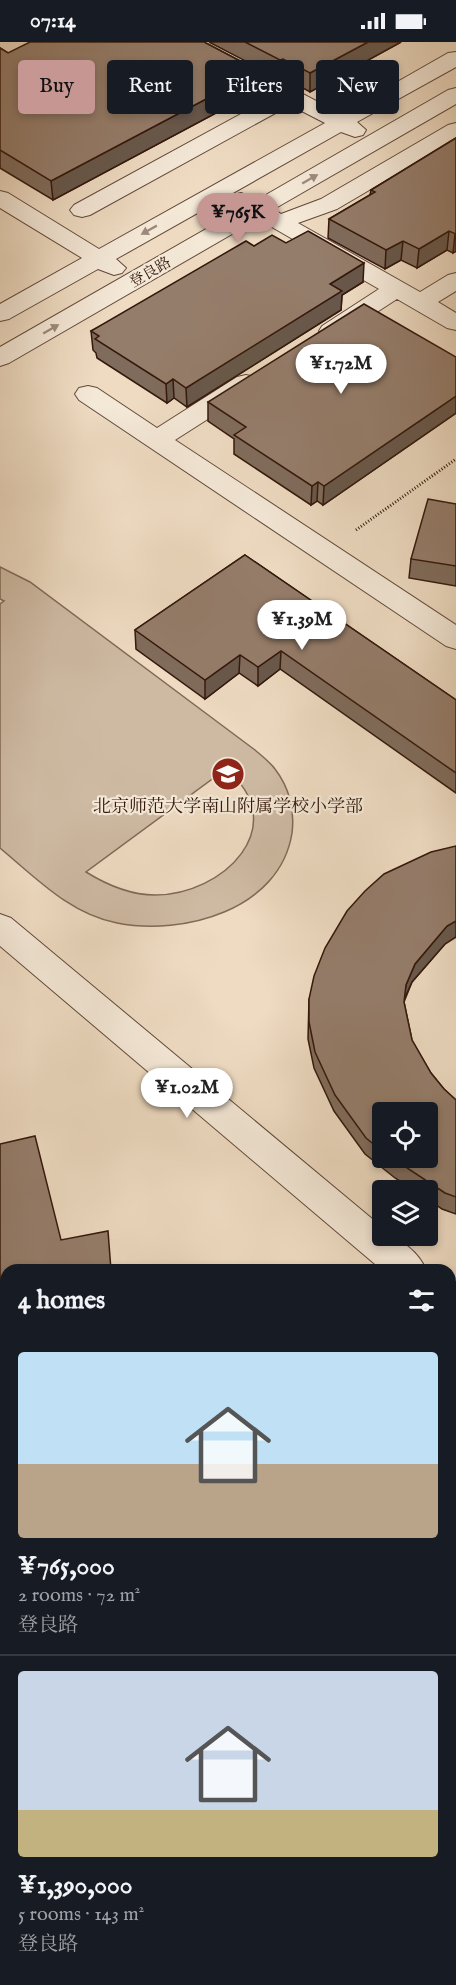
<!DOCTYPE html>
<html lang="en">
<head>
<meta charset="utf-8">
<style>
  body { margin:0; font-family:"IM FELL English","Noto Serif SC",serif; background:#20242c; color:#f1f3f6; height:100vh; display:flex; flex-direction:column; font-size:22px; white-space:nowrap }
  * { box-sizing:border-box; margin:0 }
  p { font-size:20px; color:#9ea1a6 }
  .icon { flex:none; width:33px; height:33px; fill:none; stroke:currentColor; stroke-width:2; stroke-linecap:round; stroke-linejoin:round }
  .map { position:relative; flex:1; overflow:hidden }
  .panel { position:absolute; left:0px; top:1222px; width:456px; height:722px; display:flex; flex-direction:column; background:#171b24; border-radius:18px 18px 0 0; box-shadow:0 3px 9px #0003 }
  .panel>* { flex:none }
  .top-card { position:absolute; left:18px; top:18px; width:420px; height:54px; display:flex; gap:12px }
  .buttons { position:absolute; left:372px; top:1060px; display:grid; gap:12px }
  .buttons a { display:grid; place-items:center; width:66px; height:66px; border-radius:6px; background:#171b24; box-shadow:0 3px 9px #0003; font-size:30px }
  .price { position:absolute; translate:-50% -51px; padding:0 14px; border-radius:21px; background:#fff; color:#222; font-size:20px; line-height:39px; filter:drop-shadow(0 2px 3px #0008) }
  .price::after { content:''; position:absolute; left:50%; top:36px; width:18px; height:14px; margin-left:-9px; background:inherit; clip-path:polygon(0 0,100% 0,50% 100%) }
  .price.current { background:#c59692; color:#111 }
  ul { padding:0; list-style:none }
  li { display:grid; align-content:center; gap:12px; height:318px; padding:0 18px }
  li+li { border-top:2px solid #363941 }
  li span { display:grid; place-items:center; height:186px; border-radius:6px; color:#555 }
  li>.icon { margin-inline-start:auto }
  span .icon { width:108px; height:108px; fill:#fffc; stroke-width:1 }
  li b { font-size:26px }
  h2 { display:flex; justify-content:space-between; align-items:center; height:72px; padding:0 18px; font-size:26px }
  .chip { padding:0 21px; border-radius:6px; background:#171b24; box-shadow:0 3px 9px #0003; font-size:21px; line-height:54px }
  .chip.current { background:#c59692; color:#111 }
  .status { display:flex; justify-content:space-between; align-items:center; height:42px; padding:0 30px; background:#171b24; direction:ltr }
  .status svg { height:16px; fill:currentColor }
  .map>svg:first-child { display:block }
  .green { fill:#cebaa3; stroke:#816958; stroke-width:1.5; fill-rule:evenodd }
  .lines { fill:none; stroke-linecap:round; stroke-linejoin:round }
  .minor-casing { stroke:#62493a; stroke-width:2 }
  .path { stroke:#34180c; stroke-width:3; stroke-dasharray:1 2; stroke-linecap:butt }
  .minor { fill:#f4e8d7; fill-rule:evenodd }
  .wall { fill:#806c5c; stroke:#34180c; stroke-width:1.5; fill-rule:evenodd }
  .shaded-wall { fill:#68584b; stroke:#34180c; stroke-width:1.5 }
  .building { fill:#957d6b; stroke:#34180c; stroke-width:1.5 }
  .oneway { fill:#9e8a7c }
  .labels { text-anchor:middle; stroke-width:4.5; stroke-linejoin:round; paint-order:stroke }
  .far-street-label { font-size:15px; fill:#34180c; stroke:#f4e8d7 }
  .poi-label { font-size:18px; fill:#34180c; stroke:#f4e8d7 }
</style>
</head>
<body>
<div class="status"><b>07:14</b><svg viewBox="0 0 49 12"><path d="M0 12V9h3v3zM5 12V6h3v6zM10 12V3h3v9zM15 12V0h3v12zM26 1h20v11H26zM47 4h2v5h-2z"/></svg></div>
<div class="map">
<svg width="456" height="1943" viewBox="0 0 456 1943">
  <rect width="100%" height="100%" fill="#eedbc2"/>
  <filter id="stains"><feTurbulence type="fractalNoise" baseFrequency=".00333" numOctaves="4"/><feColorMatrix values="0 0 0 0 .2 0 0 0 0 .09 0 0 0 0 .02 0 0 0 .5 -.17"/></filter>
  <radialGradient id="worn" r=".72"><stop offset=".6" stop-color="#630" stop-opacity="0"/><stop offset="1" stop-color="#630" stop-opacity=".3"/></radialGradient>
  <!-- green -->
  <path class="green" d="M0 525 30 540 255 708C262 714 270 720 275 727 289 745 295 768 292 791 280 868 183 894 117 881 70 872 36 836 0 806V562L4 559 0 557ZM226 727C294 784 223 853 155 853 129 853 107 843 86 830Z"/>
  <g class="lines">
    <defs>
      <g id="minor">
        <path d="M177 0H204L341 72 448 11 456 10V25L357 80 366 88 363 93 355 95 341 90 116 217 126 226 122 231 114 233 98 227 9 277 0 279V262L82 216 0 166V149L8 151 99 207 325 81 290 63 90 173 82 175 74 173 70 168 74 163 274 54 181 4Z"/>
        <path d="M456 46V62L274 167 281 172 321 157 448 83 456 81V97L337 167 298 181 420 250 448 233 456 231V249L438 260 456 271V288L447 286 397 257 340 294 331 297 322 294 319 289 322 284 379 247 258 177 9 321 0 324V305L241 167 229 158 233 153 241 151 257 158 448 48Z"/>
        <path d="M246 333 255 335 259 341 255 347 175 398 456 583V607L446 604 79 358 75 352 79 346 88 344 97 346 157 386 237 335Z"/>
        <path d="M0 872 11 876 382 1185V1194C400 1194 420 1212 426 1228H382L0 904Z"/>
        <path d="M450 1247 456 1250V1286L450 1283Z"/>
        <path d="M456 1889 454 1943H407L409 1938H450V1891Z"/>
      </g>
    </defs>
    <!-- minor casing -->
    <use href="#minor" class="minor-casing"/>
    <!-- path -->
    <path class="path" d="M356 488 456 417"/>
    <!-- minor -->
    <use href="#minor" class="minor"/>
  </g>
  <!-- wall -->
  <g class="wall">
    <path d="M209 0H401L310 50 283 35 280 37Z"/>
    <path d="M0 6 8 11 259 48 53 158 0 126Z"/>
    <path d="M456 96V209L453 211 447 208 417 226 401 218 385 227 328 196 329 177 370 153 371 148Z"/>
    <path d="M286 201 363 240 342 253 341 268 187 365 174 356 167 361 97 316 96 311 93 308 91 289 254 204Z"/>
    <path d="M456 315V371L323 463 317 459 311 463 234 412V397L208 379V360Z"/>
    <path d="M456 462V544L409 536 411 517Z"/>
    <path d="M245 513 456 658V751L280 627 258 644 239 631 205 657 136 607 135 588Z"/>
    <path d="M445 902 412 940 404 960 412 998 431 1031 444 1047 456 1058V1172L442 1167 428 1157V1149H415L395 1136 365 1112 334 1069 314 1026 308 997 309 957ZM382 1071 428 1116H382Z"/>
  </g>
  <!-- shaded-wall -->
  <g class="shaded-wall">
    <path d="M368 0H401L310 50V31Z"/>
    <path d="M283 17V35L280 37V18Z"/>
    <path d="M259 29V48L53 158 51 139Z"/>
    <path d="M449 189 447 208 417 226 419 207Z"/>
    <path d="M455 192H456V209L453 211Z"/>
    <path d="M403 199 401 218 385 227 386 208Z"/>
    <path d="M364 221 363 240 342 253 341 268 187 365 186 346 330 242Z"/>
    <path d="M173 337 174 356 167 361 166 342Z"/>
    <path d="M456 354V371L323 463 324 444Z"/>
    <path d="M318 440 317 459 311 463 312 444Z"/>
    <path d="M281 609 280 627 258 644V625Z"/>
    <path d="M240 613 239 631 205 657V638Z"/>
    <path d="M456 879V895L445 902 412 940 403 960 406 943 415 922 447 884Z"/>
    <path d="M6 1310V1325L0 1327V1311Z"/>
  </g>
  <!-- building -->
  <g class="building">
    <path d="M30 0H204L259 29 51 139 0 108V6L8 11Z"/>
    <path d="M245 0H368L310 31 283 17 280 18Z"/>
    <path d="M456 96V192L449 189 419 207 403 199 386 208 329 177 375 150 371 148Z"/>
    <path d="M308 189 364 221 330 242 342 249 186 346 173 337 166 342 95 297 99 294 91 289 246 199 254 204 272 193 286 201Z"/>
    <path d="M364 262 456 315V354L324 444 318 440 312 444 234 393 246 385 208 360Z"/>
    <path d="M428 457 456 462V524L411 517Z"/>
    <path d="M245 513 456 658V731L281 609 258 625 240 613 205 638 135 588Z"/>
    <path d="M456 804V879L447 884 415 922 406 943 404 960 412 998 431 1031 444 1047 456 1058V1155L445 1151 392 1116H428V1071H382V1109L366 1096 335 1053 315 1010 309 980V957L314 934 325 906 347 869 365 849 384 832 431 810Z"/>
    <path d="M35 1094 61 1198 108 1189 111 1228H6V1310L0 1311V1102Z"/>
    <path d="M6 1884V1938H182L186 1943H0V1886Z"/>
  </g>
  <!-- one-way arrows -->
  <defs><path id="oneway-solid" d="M-6-.8H1V-3.2L6.5 0L1 3.2V.8H-6Z" transform="scale(1.5)"/></defs>
  <g class="oneway">
    <use href="#oneway-solid" transform="translate(310 137) rotate(-30)"/>
    <use href="#oneway-solid" transform="translate(149 188) rotate(151)"/>
    <use href="#oneway-solid" transform="translate(51 287) rotate(-30)"/>
  </g>
  <!-- icons -->
  <defs>
    <symbol id="school-disc" viewBox="-11 -11 22 22"><circle r="9.5" fill="#8f2418" stroke="#f4e8d7"/><path d="M0-5L7-2L0 1L-7-2ZM-4 1L0 2.5L4 1V4Q0 6-4 4Z" fill="#fff"/></symbol>
  </defs>
  <g fill-rule="evenodd">
    <use href="#school-disc" x="209" y="713" width="38" height="38"/>
  </g>
  <g class="labels">
    <!-- far-street labels -->
    <g class="far-street-label">
      <text transform="translate(150 230) rotate(-30)" y="5">登良路</text>
    </g>
    <!-- poi labels -->
    <g class="poi-label">
      <text x="228" y="770">北京师范大学南山附属学校小学部</text>
    </g>
  </g>
  <rect width="100%" height="100%" filter="url(#stains)"/>
  <rect width="100%" height="100%" fill="url(#worn)"/>
</svg>
<div class="buttons">
<a><svg class="icon" aria-label="locate" viewBox="0 0 24 24"><circle cx="12" cy="12" r="6"/><path d="M12 2v4M12 18v4M2 12h4M18 12h4"/></svg></a>
<a><svg class="icon" aria-label="layers" viewBox="0 0 24 24"><path d="M12 4l9 5-9 5-9-5zM3 14l9 5 9-5"/></svg></a>
</div>
<b class="price current" style="left:238px;top:202px">¥765K</b>
<b class="price" style="left:341px;top:353px">¥1.72M</b>
<b class="price" style="left:302px;top:609px">¥1.39M</b>
<b class="price" style="left:187px;top:1077px">¥1.02M</b>
<div class="top-card">
<a class="chip current">Buy</a>
<a class="chip">Rent</a>
<a class="chip">Filters</a>
<a class="chip">New</a>
</div>
<section class="panel">
<h2>4 homes<svg class="icon" aria-label="filters" viewBox="0 0 24 24"><path d="M4 7h16M4 17h16"/><circle cx="9" cy="7" r="2"/><circle cx="15" cy="17" r="2"/></svg></h2>
<ul>
<li><span style="background:linear-gradient(#bfe0f5 60%,#b9a48a 0)"><svg class="icon" aria-label="home" viewBox="0 0 24 24"><path d="M3 11l9-7 9 7M6 9v11h12V9"/></svg></span><div><b>¥765,000</b><p>2 rooms · 72 m²</p><p>登良路</p></div></li>
<li><span style="background:linear-gradient(#c9d6e8 75%,#c2b280 0)"><svg class="icon" aria-label="home" viewBox="0 0 24 24"><path d="M3 11l9-7 9 7M6 9v11h12V9"/></svg></span><div><b>¥1,390,000</b><p>5 rooms · 143 m²</p><p>登良路</p></div></li>
</ul>
</section>
</div>
</body>
</html>
